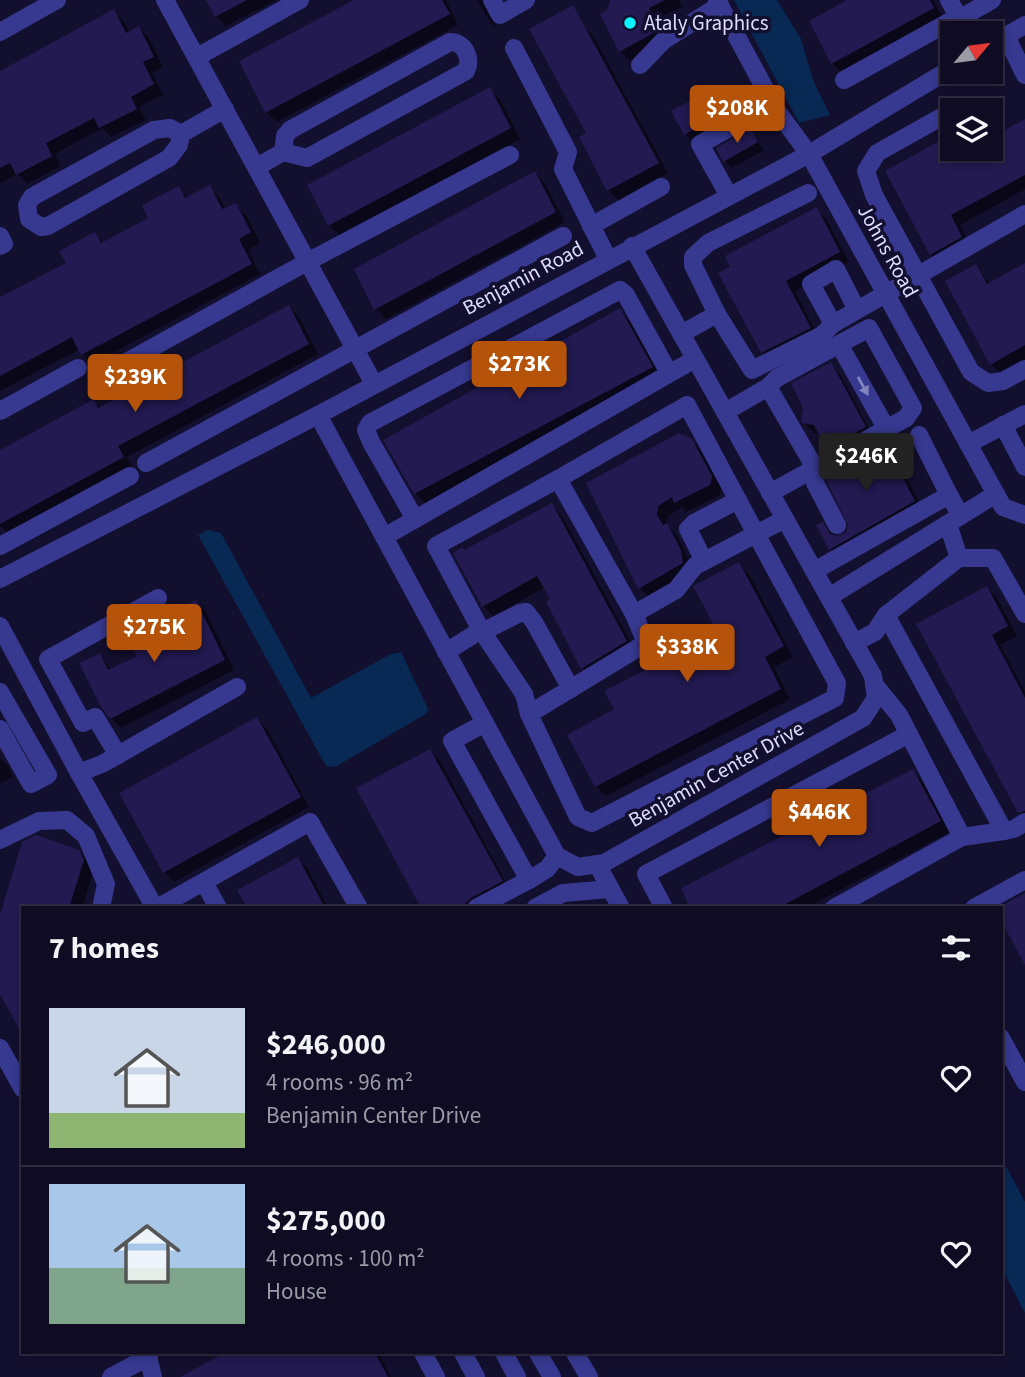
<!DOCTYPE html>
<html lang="en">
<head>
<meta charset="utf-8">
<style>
  body { margin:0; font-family:"Source Sans 3",sans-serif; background:#1c192f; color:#f1f3f6; height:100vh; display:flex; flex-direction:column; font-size:26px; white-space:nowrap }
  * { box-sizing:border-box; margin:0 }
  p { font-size:23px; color:#9b9ba5 }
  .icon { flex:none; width:38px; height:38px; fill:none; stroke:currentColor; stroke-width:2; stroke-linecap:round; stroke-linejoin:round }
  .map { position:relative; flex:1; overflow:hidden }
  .sheet { position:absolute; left:21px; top:906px; width:982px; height:448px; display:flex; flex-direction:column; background:#0e0b22; border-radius:0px; box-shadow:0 4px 10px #0003,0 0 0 2px #2e2b40 }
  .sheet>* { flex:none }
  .needle { width:46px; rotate:61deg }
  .buttons { position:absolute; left:940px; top:21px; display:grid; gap:14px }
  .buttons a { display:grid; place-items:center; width:63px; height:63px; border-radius:0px; background:#0e0b22; box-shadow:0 4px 10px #0003,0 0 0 2px #2e2b40; font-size:35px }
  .price { position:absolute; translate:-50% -60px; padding:0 16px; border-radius:7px; background:#b45309; color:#fff; font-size:23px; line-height:46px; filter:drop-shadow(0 2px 4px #0008) }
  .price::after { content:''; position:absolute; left:50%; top:42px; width:21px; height:16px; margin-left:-10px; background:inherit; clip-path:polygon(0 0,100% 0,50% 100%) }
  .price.on { background:#222; color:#fff }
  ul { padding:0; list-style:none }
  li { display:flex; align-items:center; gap:21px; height:175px; padding:0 28px }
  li+li { border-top:2px solid #2e2b40 }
  li span { display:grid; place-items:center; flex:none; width:196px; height:140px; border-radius:0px; color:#555 }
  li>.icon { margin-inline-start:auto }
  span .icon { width:84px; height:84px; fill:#fffc; stroke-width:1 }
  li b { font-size:30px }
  h2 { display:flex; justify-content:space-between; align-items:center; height:84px; padding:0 28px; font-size:30px }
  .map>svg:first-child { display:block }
  .water { fill:#082954 }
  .shadow { fill:#0007 }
  .building { fill:#221a51 }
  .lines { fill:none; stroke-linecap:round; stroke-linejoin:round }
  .minor { stroke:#373991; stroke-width:18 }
  .oneway { fill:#8383c2 }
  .poi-dot { fill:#09f5ff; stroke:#130f2e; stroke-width:2.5 }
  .labels { text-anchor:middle; stroke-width:7; stroke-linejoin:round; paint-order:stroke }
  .poi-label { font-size:21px; fill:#dfddff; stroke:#130f2e; text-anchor:start }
  .street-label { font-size:21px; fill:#dfddff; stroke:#130f2e }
</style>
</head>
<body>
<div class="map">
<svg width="1025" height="1377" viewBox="0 0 1025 1377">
  <rect width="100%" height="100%" fill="#130f2e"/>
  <!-- water -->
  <g class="water">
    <path d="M734 0H777L801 39 813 80 830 115 799 123Z"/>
    <path d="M208 530 221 533 311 698 391 654 401 652 428 709 426 714 335 767 326 766 198 535Z"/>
    <path d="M1001 1157 1025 1202V1313L1001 1267Z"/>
  </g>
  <!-- shadow -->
  <g class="shadow">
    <path d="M208 0H276L226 26 216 16Z"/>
    <path d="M357 0H446L458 25 277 122 266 112 241 62Z"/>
    <path d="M477 0H495L489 10 497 28 489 20Z"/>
    <path d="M612 0H679L682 7 658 18 668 40 630 61 620 51 609 11Z"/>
    <path d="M851 0H933L943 18 842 73 832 63Z"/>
    <path d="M114 11 124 22 130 33 139 28 149 38 163 67 152 73 163 95 139 107 146 120 111 137 102 128 55 154 61 166 27 184 18 174 0 183V73Z"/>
    <path d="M583 26 593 36 668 173 618 200 608 190 588 134Z"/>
    <path d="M490 90 500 100 520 139 339 235 329 225Z"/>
    <path d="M704 95 712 102 723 124 693 141 685 134Z"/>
    <path d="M1025 122V189L960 225 970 247 941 264 931 254 887 172 952 136V149H990V133L993 139Z"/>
    <path d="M750 132 764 150 732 168 724 160Z"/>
    <path d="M535 173 545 183 565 222 386 319 376 309Z"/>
    <path d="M209 187 219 197 226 210 235 205 246 215 260 243 248 250 260 274 92 364 80 349 0 391V300L68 264 94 234 104 244 151 219 179 188 188 198Z"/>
    <path d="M816 209 826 219 849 262 795 291 819 338 772 362 762 352 721 274Z"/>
    <path d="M1025 265V361L1001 374 991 364 975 266 990 284Z"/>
    <path d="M289 307 299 317 318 354 127 457 133 468 9 534 0 526V452L93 402 100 408Z"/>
    <path d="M620 311 630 321 661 377 425 503 415 493Z"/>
    <path d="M830 364 840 374 874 438 838 458 828 448 820 434 814 433 803 422Z"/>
    <path d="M691 440 702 451 721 488 720 495 686 512 682 507 668 516 667 525 677 535 690 562 692 573 650 598 640 588 588 484Z"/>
    <path d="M885 446 895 456 924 511 840 559 830 549 822 524 834 537 848 533Z"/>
    <path d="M552 506 562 516 636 652 593 678 583 668 545 587 493 616 483 606Z"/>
    <path d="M738 564 749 574 793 657 774 667 790 699 606 796 596 786 616 710 720 634Z"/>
    <path d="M987 588 997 598 1017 636 1000 645 1025 692V818L1019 812 919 625Z"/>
    <path d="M196 602 206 612 234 670 121 728 111 718 99 655 112 670 139 657 146 629 160 646 188 632Z"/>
    <path d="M257 719 267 729 309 807 174 882 164 872Z"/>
    <path d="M430 751 440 761 511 892 480 908H423L358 789Z"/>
    <path d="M0 758 7 765 13 777 0 784Z"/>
    <path d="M912 771 922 781 950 832 806 908H692L683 889Z"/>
    <path d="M78 851 89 862 93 872 82 908H23L0 991V921Z"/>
    <path d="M298 859 308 869 328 908H249L239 890Z"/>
    <path d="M228 1353H378L391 1377H183Z"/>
  </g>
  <!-- building -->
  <g class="building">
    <path d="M206 0H247L215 17Z"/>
    <path d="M354 0H442L450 14 265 113 239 61Z"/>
    <path d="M610 0H665L649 8 659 30 619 52 600 14 607 10Z"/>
    <path d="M847 0H930L934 8 831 64 809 21Z"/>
    <path d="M573 5 659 163 607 191 579 137 586 133 529 29Z"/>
    <path d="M114 9 126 33 139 26 154 57 143 62 154 84 131 97 137 109 99 128 94 118 46 143 52 156 16 175 10 163 0 168V71Z"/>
    <path d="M490 87 511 128 328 226 307 185Z"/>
    <path d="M705 93 717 116 684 135 671 111Z"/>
    <path d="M1025 119V175L951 215 962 237 930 255 885 171 952 134V149H990V138Z"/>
    <path d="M750 129 758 142 723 162 716 148Z"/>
    <path d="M535 171 556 212 374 310 354 269Z"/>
    <path d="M210 185 222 209 236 203 251 232 239 239 252 264 81 355 72 337 0 376V297L66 263 59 251 95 232 101 243 148 218 142 205 179 186 185 198Z"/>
    <path d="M817 207 840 252 786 281 811 328 761 353 718 273 730 267 725 256Z"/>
    <path d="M1025 263V345L990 365 945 281 976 264 987 284Z"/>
    <path d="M289 305 309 344 118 446 124 457 0 524V450L94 399 98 408Z"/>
    <path d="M620 308 653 367 414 494 383 440Z"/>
    <path d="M831 362 866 427 826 449 814 425 802 423 801 420 803 408 791 383Z"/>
    <path d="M679 433 692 439 712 476 711 482 710 485 674 503 672 497 658 506 657 515 663 525 667 523 681 550 683 563 638 589 586 483Z"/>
    <path d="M885 444 915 501 829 550 816 525 823 522 830 534 837 536 846 532 848 525 824 476Z"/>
    <path d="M552 503 627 641 581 669 546 602 550 599 537 576 482 607 453 553 463 547 464 550Z"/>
    <path d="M739 562 784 646 765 657 781 689 595 787 567 735 614 709 604 691 718 633 693 586Z"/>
    <path d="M987 586 1008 626 992 635 1025 698V811L1018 813 916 624Z"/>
    <path d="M196 600 225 660 110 719 101 707 79 663 100 653 108 670 137 656 127 636 147 627 156 646 185 631 175 610Z"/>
    <path d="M257 717 301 797 163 873 119 793Z"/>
    <path d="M430 749 503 881 471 898 461 908H421L356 788Z"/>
    <path d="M913 769 941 821 778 908H690L681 888Z"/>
    <path d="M36 835 79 850 84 860 69 908H23V1036L0 994V915L22 842Z"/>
    <path d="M298 857 325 908H247L237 890Z"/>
    <path d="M1025 893V965L1001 921V906Z"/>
    <path d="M224 1353H375L388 1377H180Z"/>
  </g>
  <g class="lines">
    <!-- minor -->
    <g class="minor">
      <path d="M165 0 374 384"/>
      <path d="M492 0 500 15 526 0"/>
      <path d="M717 0 777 111 809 154 1003 507 1025 515"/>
      <path d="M949 0 967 33"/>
      <path d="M959 19 992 0"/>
      <path d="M0 32 57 0"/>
      <path d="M1006 36 1025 75"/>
      <path d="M990 45 1025 25"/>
      <path d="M514 48 568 152 563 169 608 259"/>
      <path d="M197 57 300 0"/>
      <path d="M640 65 663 41 720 5"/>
      <path d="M844 80 958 17"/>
      <path d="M952 111 877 153 866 171 874 195 971 372 988 383 1003 381 1025 369"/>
      <path d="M181 134 170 128 154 130 32 197 27 205 29 219 41 227 48 226 169 158 179 145 181 134 225 109"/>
      <path d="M257 167 283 152 285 136 290 130 450 42C465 42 472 59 466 71L307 158 283 152"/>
      <path d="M729 196 700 144 773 104"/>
      <path d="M591 226 661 187"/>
      <path d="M0 236 4 244 0 246"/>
      <path d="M857 310 836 269 811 284 833 324 1025 214"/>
      <path d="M717 314 693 265V257L708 243 808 193"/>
      <path d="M681 334 717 314 752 370 822 335 833 324"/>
      <path d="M839 344 886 428"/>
      <path d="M101 376 307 262 510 155"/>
      <path d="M768 387 815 468"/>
      <path d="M0 411 78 368"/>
      <path d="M725 412 768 387 777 378 869 328 913 408 906 418 770 493"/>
      <path d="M318 415 557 856 578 867 604 863 863 718 876 698 873 676 632 246"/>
      <path d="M1003 425 1025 467"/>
      <path d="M919 435 949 495"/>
      <path d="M968 444 1025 414"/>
      <path d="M146 463 563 236"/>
      <path d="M815 483 837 525"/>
      <path d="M415 519 371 442 366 430 370 423 620 290 626 295 669 373"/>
      <path d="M948 524 959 558"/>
      <path d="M756 534 837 683 835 698 592 823 578 817 529 714 646 643 634 614 676 590 695 566Z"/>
      <path d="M384 537 695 359"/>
      <path d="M0 546 130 476"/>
      <path d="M704 561 688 529 694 523 738 500"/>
      <path d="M814 571 949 495 961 516"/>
      <path d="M0 579 318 415 809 154 952 68"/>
      <path d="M829 597 996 494"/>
      <path d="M634 614 558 479 687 405 756 534 785 519"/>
      <path d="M1025 614 993 558H959L886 615 1004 831 1014 829 1025 822"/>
      <path d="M0 626 79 773 155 908"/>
      <path d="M482 632 520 613 526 612 534 622 571 689"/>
      <path d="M854 643 875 632 886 615"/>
      <path d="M446 652 481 630"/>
      <path d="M874 684 899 715 962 837 1004 831"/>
      <path d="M0 692 48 775 31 784 0 729"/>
      <path d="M529 714 524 694 481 630 436 546 558 479"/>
      <path d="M118 755 95 717 83 723 48 659 158 598"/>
      <path d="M79 773 104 763 237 687"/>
      <path d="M0 840 39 821 67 820 86 836 106 884 101 908"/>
      <path d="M597 864 621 908"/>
      <path d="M529 880 547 869 557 856"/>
      <path d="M204 882 218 908"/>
      <path d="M157 908 310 822 359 908"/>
      <path d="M476 908 529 880 452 741 485 723"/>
      <path d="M535 908 563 893 610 889"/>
      <path d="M664 908 646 874 909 734"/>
      <path d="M834 908 962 837"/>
      <path d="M974 908 1025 880"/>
      <path d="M1001 1038 1025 1082"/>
      <path d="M0 1048 23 1089"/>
      <path d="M150 1353 148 1357 153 1377"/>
      <path d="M423 1353 436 1377"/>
      <path d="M463 1353 476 1377"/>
      <path d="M504 1353 517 1377"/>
      <path d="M538 1353 552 1377"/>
      <path d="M575 1353 589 1377"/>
      <path d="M111 1377 148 1357"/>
    </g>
  </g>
  <!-- one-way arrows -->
  <defs><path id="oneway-solid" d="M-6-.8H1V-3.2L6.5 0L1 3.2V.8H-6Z" transform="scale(1.75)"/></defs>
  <use class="oneway" href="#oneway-solid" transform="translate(863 386) rotate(61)"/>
  <!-- markers -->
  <circle class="poi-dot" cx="630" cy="23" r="7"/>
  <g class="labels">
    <!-- poi labels -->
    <g class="poi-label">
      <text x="644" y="30">Ataly Graphics</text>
    </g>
    <!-- street labels -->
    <g class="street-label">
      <text transform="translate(888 251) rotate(61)" y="7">Johns Road</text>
      <text transform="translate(523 278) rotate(-28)" y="7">Benjamin Road</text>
      <text transform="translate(716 774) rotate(-29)" y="7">Benjamin Center Drive</text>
    </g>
  </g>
</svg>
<div class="buttons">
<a><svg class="needle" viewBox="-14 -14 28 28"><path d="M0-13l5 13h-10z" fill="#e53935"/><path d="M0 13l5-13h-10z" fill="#9b9ba5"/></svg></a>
<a><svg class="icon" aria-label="layers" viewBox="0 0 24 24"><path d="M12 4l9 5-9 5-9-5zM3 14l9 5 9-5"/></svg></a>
</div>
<b class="price" style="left:737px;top:145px">$208K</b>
<b class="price" style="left:519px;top:401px">$273K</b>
<b class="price" style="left:135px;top:414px">$239K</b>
<b class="price on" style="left:866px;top:493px">$246K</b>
<b class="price" style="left:154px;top:664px">$275K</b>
<b class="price" style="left:687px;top:684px">$338K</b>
<b class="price" style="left:819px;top:849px">$446K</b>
<section class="sheet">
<h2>7 homes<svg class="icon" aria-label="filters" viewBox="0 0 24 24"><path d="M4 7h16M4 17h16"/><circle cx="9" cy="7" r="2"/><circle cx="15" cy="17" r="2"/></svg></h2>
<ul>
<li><span style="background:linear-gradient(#c9d6e8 75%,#8fb573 0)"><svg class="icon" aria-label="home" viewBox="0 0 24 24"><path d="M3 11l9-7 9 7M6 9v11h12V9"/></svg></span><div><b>$246,000</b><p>4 rooms · 96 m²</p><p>Benjamin Center Drive</p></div><svg class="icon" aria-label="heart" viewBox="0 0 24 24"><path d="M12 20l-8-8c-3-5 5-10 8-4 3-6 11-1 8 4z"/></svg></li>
<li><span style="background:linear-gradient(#a9c7e8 60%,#7fa58c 0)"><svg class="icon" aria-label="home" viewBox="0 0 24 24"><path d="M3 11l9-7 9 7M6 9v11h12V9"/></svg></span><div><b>$275,000</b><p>4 rooms · 100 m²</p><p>House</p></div><svg class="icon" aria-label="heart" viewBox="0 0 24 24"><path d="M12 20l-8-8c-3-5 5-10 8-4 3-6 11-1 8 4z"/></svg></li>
</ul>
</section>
</div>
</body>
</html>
